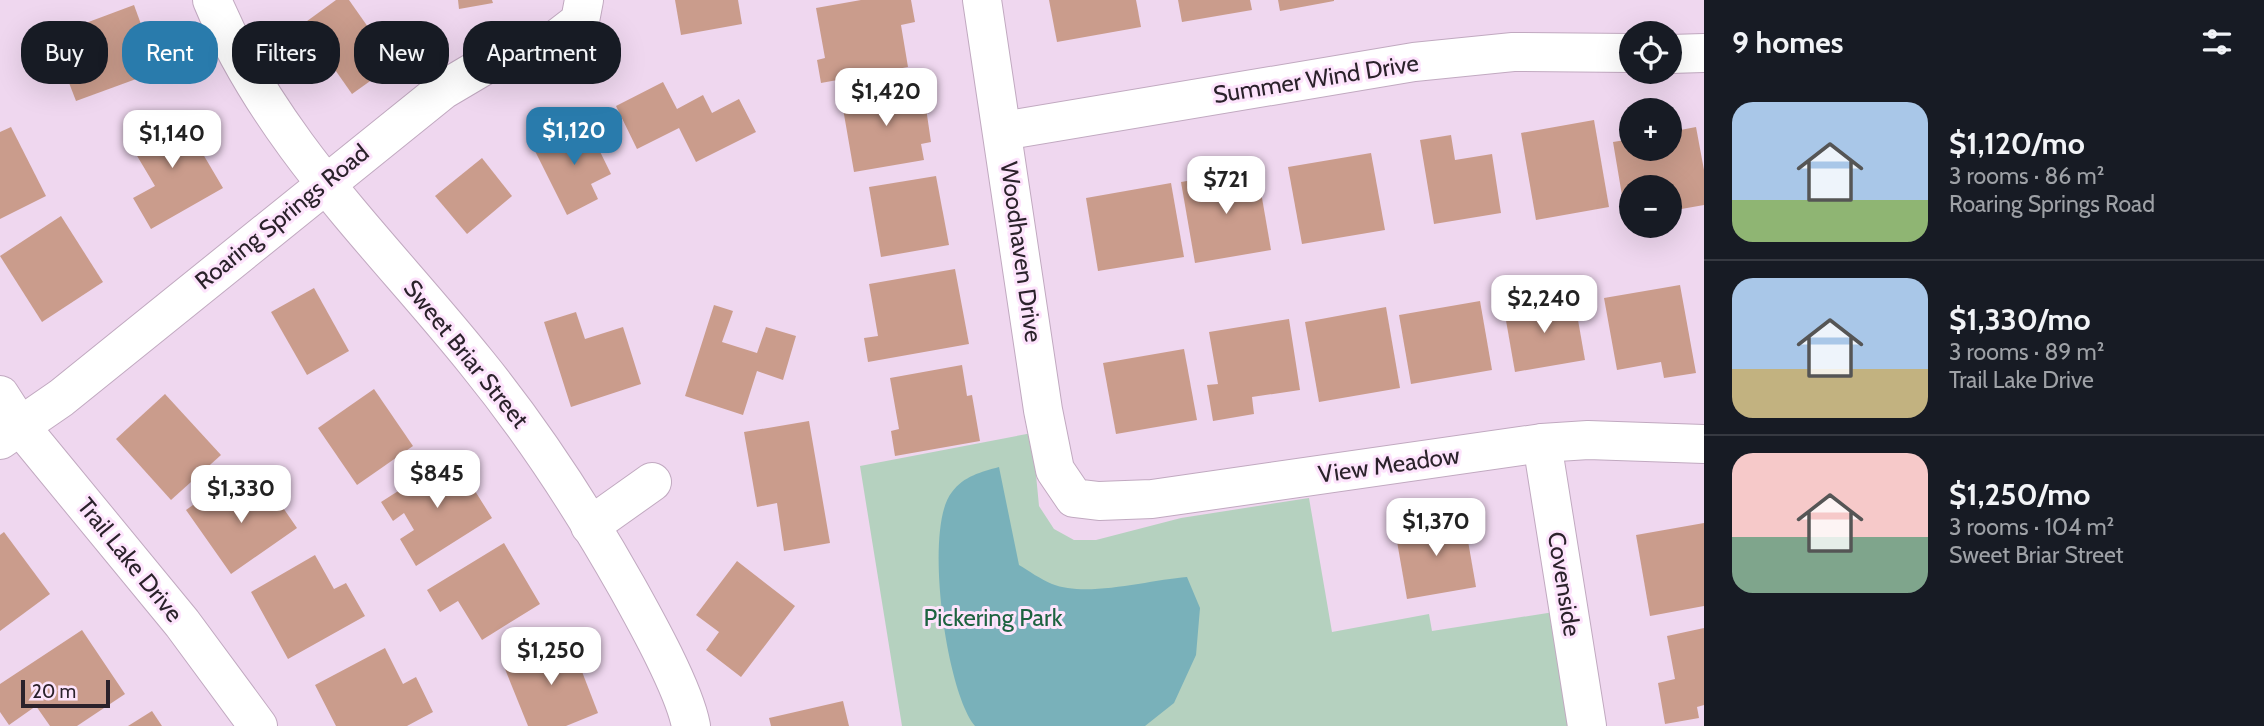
<!DOCTYPE html>
<html lang="en">
<head>
<meta charset="utf-8">
<style>
  body { margin:0; font-family:Cabin,sans-serif; background:#20242c; color:#f1f3f6; height:100vh; display:flex; flex-direction:column; font-size:26px; white-space:nowrap }
  * { box-sizing:border-box; margin:0 }
  p { font-size:23px; color:#9ea1a6 }
  .icon { flex:none; width:38px; height:38px; fill:none; stroke:currentColor; stroke-width:2; stroke-linecap:round; stroke-linejoin:round }
  .map { position:relative; flex:1; overflow:hidden }
  .panel { display:flex; flex-direction:column; background:#171b24; width:560px }
  .panel>* { flex:none }
  .guide { position:absolute; left:21px; top:21px; width:665px; height:63px; display:flex; gap:14px }
  .buttons { position:absolute; left:1619px; top:21px; display:grid; gap:14px }
  .buttons a { display:grid; place-items:center; width:63px; height:63px; border-radius:50%; background:#171b24; box-shadow:0 7px 28px #0002; font-size:35px }
  .scale { position:absolute; left:21px; bottom:18px; width:89px; box-sizing:border-box; padding-left:7px; border:4px solid #2b222b; border-top:0; font-size:19px; line-height:24px; white-space:nowrap; color:#2b222b; -webkit-text-stroke:5px #fde4fc; paint-order:stroke }
  .price { position:absolute; translate:-50% -60px; padding:0 16px; border-radius:14px; background:#fff; color:#222; font-size:23px; line-height:46px; filter:drop-shadow(0 2px 4px #0008) }
  .price::after { content:''; position:absolute; left:50%; top:42px; width:21px; height:16px; margin-left:-10px; background:inherit; clip-path:polygon(0 0,100% 0,50% 100%) }
  .price.selected { background:#297bac; color:#fff }
  ul { padding:0; list-style:none }
  li { display:flex; align-items:center; gap:21px; height:175px; padding:0 28px }
  li+li { border-top:2px solid #363941 }
  li span { display:grid; place-items:center; flex:none; width:196px; height:140px; border-radius:21px; color:#555 }
  li>.icon { margin-inline-start:auto }
  span .icon { width:84px; height:84px; fill:#fffc; stroke-width:1 }
  li b { font-size:30px }
  h2 { display:flex; justify-content:space-between; align-items:center; height:84px; padding:0 28px; font-size:30px }
  .tag { padding:0 24px; border-radius:28px; background:#171b24; box-shadow:0 7px 28px #0002; font-size:24px; line-height:63px }
  .tag.selected { background:#297bac; color:#fff }
  main { display:flex; flex:1; min-height:0 }
  .map>svg:first-child { display:block }
  .green { fill:#b5d1bf }
  .water { fill:#79b1ba }
  .building { fill:#ca9c8c }
  .lines { fill:none; stroke-linecap:round; stroke-linejoin:round }
  .minor-casing { stroke:#c1a9c0; stroke-width:40 }
  .minor { stroke:#fff; stroke-width:38 }
  .labels { text-anchor:middle; stroke-width:6; stroke-linejoin:round; paint-order:stroke }
  .street-label { font-size:24px; fill:#2b222b; stroke:#fde4fc }
  .park-label { font-size:24px; fill:#1d6340; stroke:#fde4fc }
</style>
</head>
<body>
<main>
<div class="map">
<svg width="1704" height="726" viewBox="0 0 1704 726">
  <rect width="100%" height="100%" fill="#efd7ef"/>
  <!-- green -->
  <path class="green" d="M1032 433 1039 506 1054 529 1074 540H1096L1181 518 1309 498 1332 632 1429 614 1432 631 1554 612 1573 726H902L860 466Z"/>
  <!-- water -->
  <path class="water" d="M999 467 1019 565C1029 571 1040 579 1052 584 1087 598 1148 580 1187 577L1200 608 1196 655 1174 703 1145 726H975C946 692 923 527 952 492 964 476 981 472 999 467Z"/>
  <!-- building -->
  <g class="building">
    <path d="M336 0H349L394 64 352 94 303 24Z"/>
    <path d="M458 0H492L493 3 459 9Z"/>
    <path d="M675 0H738L742 24 681 35Z"/>
    <path d="M861 0H911L915 22 901 25 908 67 821 83 817 60 825 58 816 8Z"/>
    <path d="M1049 0H1136L1141 27 1057 42Z"/>
    <path d="M1178 0H1250L1252 10 1182 22Z"/>
    <path d="M1278 0H1334V1L1280 11Z"/>
    <path d="M134 5 158 71 76 101 51 36Z"/>
    <path d="M663 82 677 109 703 95 712 113 739 99 756 132 696 162 679 128 637 149 616 106Z"/>
    <path d="M915 84 919 109 926 108 931 142 921 144 924 160 854 172 841 97Z"/>
    <path d="M177 110 223 188 151 229 133 198 155 186 127 139Z"/>
    <path d="M1594 120 1609 207 1536 220 1521 133Z"/>
    <path d="M586 123 611 174 591 184 598 199 567 215 534 149Z"/>
    <path d="M11 127 46 196 0 219V132Z"/>
    <path d="M1696 127 1704 170V205L1670 211V187H1631V218L1626 219 1613 142 1631 139V149H1670V132Z"/>
    <path d="M1451 135 1455 160 1492 154 1501 213 1434 224 1420 140Z"/>
    <path d="M1371 153 1385 230 1302 244 1288 167Z"/>
    <path d="M482 158 512 196 467 234 435 196Z"/>
    <path d="M1257 169 1271 250 1195 263 1181 182Z"/>
    <path d="M936 176 949 245 881 257 869 187Z"/>
    <path d="M1171 183 1184 257 1098 271 1086 198Z"/>
    <path d="M61 216 103 282 42 322 0 256Z"/>
    <path d="M955 269 969 344 868 362 864 338 878 336 869 284Z"/>
    <path d="M1680 285 1696 373 1664 378 1661 362 1617 370 1604 298Z"/>
    <path d="M314 288 349 351 307 375 271 312Z"/>
    <path d="M1574 297 1585 360 1515 372 1504 309Z"/>
    <path d="M1480 301 1492 370 1411 384 1399 315Z"/>
    <path d="M714 305 733 311 722 342 757 353 766 327 796 336 783 380 757 371 743 415 685 396Z"/>
    <path d="M1386 307 1400 388 1319 402 1305 322Z"/>
    <path d="M576 312 585 339 623 327 641 384 571 407 544 322Z"/>
    <path d="M1289 319 1300 390 1252 397 1254 414 1213 421 1207 385 1218 384 1209 332Z"/>
    <path d="M1184 349 1197 420 1116 434 1103 363Z"/>
    <path d="M962 365 967 396 972 395 980 441 895 456 891 431 899 429 890 378Z"/>
    <path d="M374 389 413 446 357 485 318 428Z"/>
    <path d="M165 394 221 455 171 500 116 439Z"/>
    <path d="M809 421 830 543 784 551 777 503 757 507 744 432Z"/>
    <path d="M453 456 492 518 416 566 400 539 414 530 404 513 393 521 381 502Z"/>
    <path d="M225 482 241 505 268 486 297 528 231 574 186 510Z"/>
    <path d="M1464 518 1476 587 1407 599 1395 530Z"/>
    <path d="M1704 523V606L1650 616 1636 535Z"/>
    <path d="M4 532 50 594 0 631V535Z"/>
    <path d="M504 543 540 604 482 640 458 601 440 612 427 590Z"/>
    <path d="M315 555 334 589 346 583 365 616 288 659 251 592Z"/>
    <path d="M737 561 795 606 741 677 706 650 719 632 696 615Z"/>
    <path d="M1704 628V705L1697 707 1699 718 1665 724 1658 683 1675 679 1667 636Z"/>
    <path d="M82 630 125 694 77 726H50L36 706 9 725 0 712V684Z"/>
    <path d="M569 638 598 713 566 726H528L503 664Z"/>
    <path d="M385 648 403 684 416 677 433 712 407 726H336L315 685Z"/>
    <path d="M843 701 849 726H771L769 718Z"/>
    <path d="M152 711 162 726H128Z"/>
  </g>
  <g class="lines">
    <defs>
      <g id="minor">
        <path d="M212 0C271 142 382 245 476 362 533 432 583 509 627 587 646 621 684 689 691 726"/>
        <path d="M982 0 1043 410 1055 470 1074 498 1099 501 1152 499 1542 443 1588 440 1704 444"/>
        <path d="M1670 54 1704 53"/>
        <path d="M1003 131 1414 62 1513 52 1631 53"/>
        <path d="M0 395 20 426 182 623 258 726"/>
        <path d="M0 440 61 398 443 90 487 64 526 53 558 38 580 21 584 0"/>
        <path d="M1542 443 1587 726"/>
        <path d="M590 526 652 482"/>
      </g>
    </defs>
    <!-- minor casing -->
    <use href="#minor" class="minor-casing"/>
    <!-- minor -->
    <use href="#minor" class="minor"/>
  </g>
  <g class="labels">
    <!-- street labels -->
    <g class="street-label">
      <text transform="translate(1316 79) rotate(-9)" y="8">Summer Wind Drive</text>
      <text transform="translate(282 217) rotate(-39)" y="8">Roaring Springs Road</text>
      <text transform="translate(1021 252) rotate(82)" y="8">Woodhaven Drive</text>
      <text transform="translate(466 354) rotate(51)" y="8">Sweet Briar Street</text>
      <text transform="translate(1389 465) rotate(-8)" y="8">View Meadow</text>
      <text transform="translate(130 560) rotate(51)" y="8">Trail Lake Drive</text>
      <text transform="translate(1564 584) rotate(81)" y="8">Covenside</text>
    </g>
    <!-- park labels -->
    <g class="park-label">
      <text x="993" y="626">Pickering Park</text>
    </g>
  </g>
</svg>
<div class="buttons">
<a><svg class="icon" aria-label="locate" viewBox="0 0 24 24"><circle cx="12" cy="12" r="6"/><path d="M12 2v4M12 18v4M2 12h4M18 12h4"/></svg></a>
<a>+</a>
<a>−</a>
</div>
<div class="scale">20 m</div>
<b class="price" style="left:886px;top:128px">$1,420</b>
<b class="price selected" style="left:574px;top:167px">$1,120</b>
<b class="price" style="left:172px;top:170px">$1,140</b>
<b class="price" style="left:1226px;top:216px">$721</b>
<b class="price" style="left:1544px;top:335px">$2,240</b>
<b class="price" style="left:437px;top:510px">$845</b>
<b class="price" style="left:241px;top:525px">$1,330</b>
<b class="price" style="left:1436px;top:558px">$1,370</b>
<b class="price" style="left:551px;top:687px">$1,250</b>
<div class="guide">
<a class="tag">Buy</a>
<a class="tag selected">Rent</a>
<a class="tag">Filters</a>
<a class="tag">New</a>
<a class="tag">Apartment</a>
</div>
</div>
<section class="panel">
<h2>9 homes<svg class="icon" aria-label="filters" viewBox="0 0 24 24"><path d="M4 7h16M4 17h16"/><circle cx="9" cy="7" r="2"/><circle cx="15" cy="17" r="2"/></svg></h2>
<ul>
<li><span style="background:linear-gradient(#a9c7e8 70%,#8fb573 0)"><svg class="icon" aria-label="home" viewBox="0 0 24 24"><path d="M3 11l9-7 9 7M6 9v11h12V9"/></svg></span><div><b>$1,120/mo</b><p>3 rooms · 86 m²</p><p>Roaring Springs Road</p></div></li>
<li><span style="background:linear-gradient(#a9c7e8 65%,#c2b280 0)"><svg class="icon" aria-label="home" viewBox="0 0 24 24"><path d="M3 11l9-7 9 7M6 9v11h12V9"/></svg></span><div><b>$1,330/mo</b><p>3 rooms · 89 m²</p><p>Trail Lake Drive</p></div></li>
<li><span style="background:linear-gradient(#f6c9c9 60%,#7fa58c 0)"><svg class="icon" aria-label="home" viewBox="0 0 24 24"><path d="M3 11l9-7 9 7M6 9v11h12V9"/></svg></span><div><b>$1,250/mo</b><p>3 rooms · 104 m²</p><p>Sweet Briar Street</p></div></li>
</ul>
</section>
</main>
</body>
</html>
